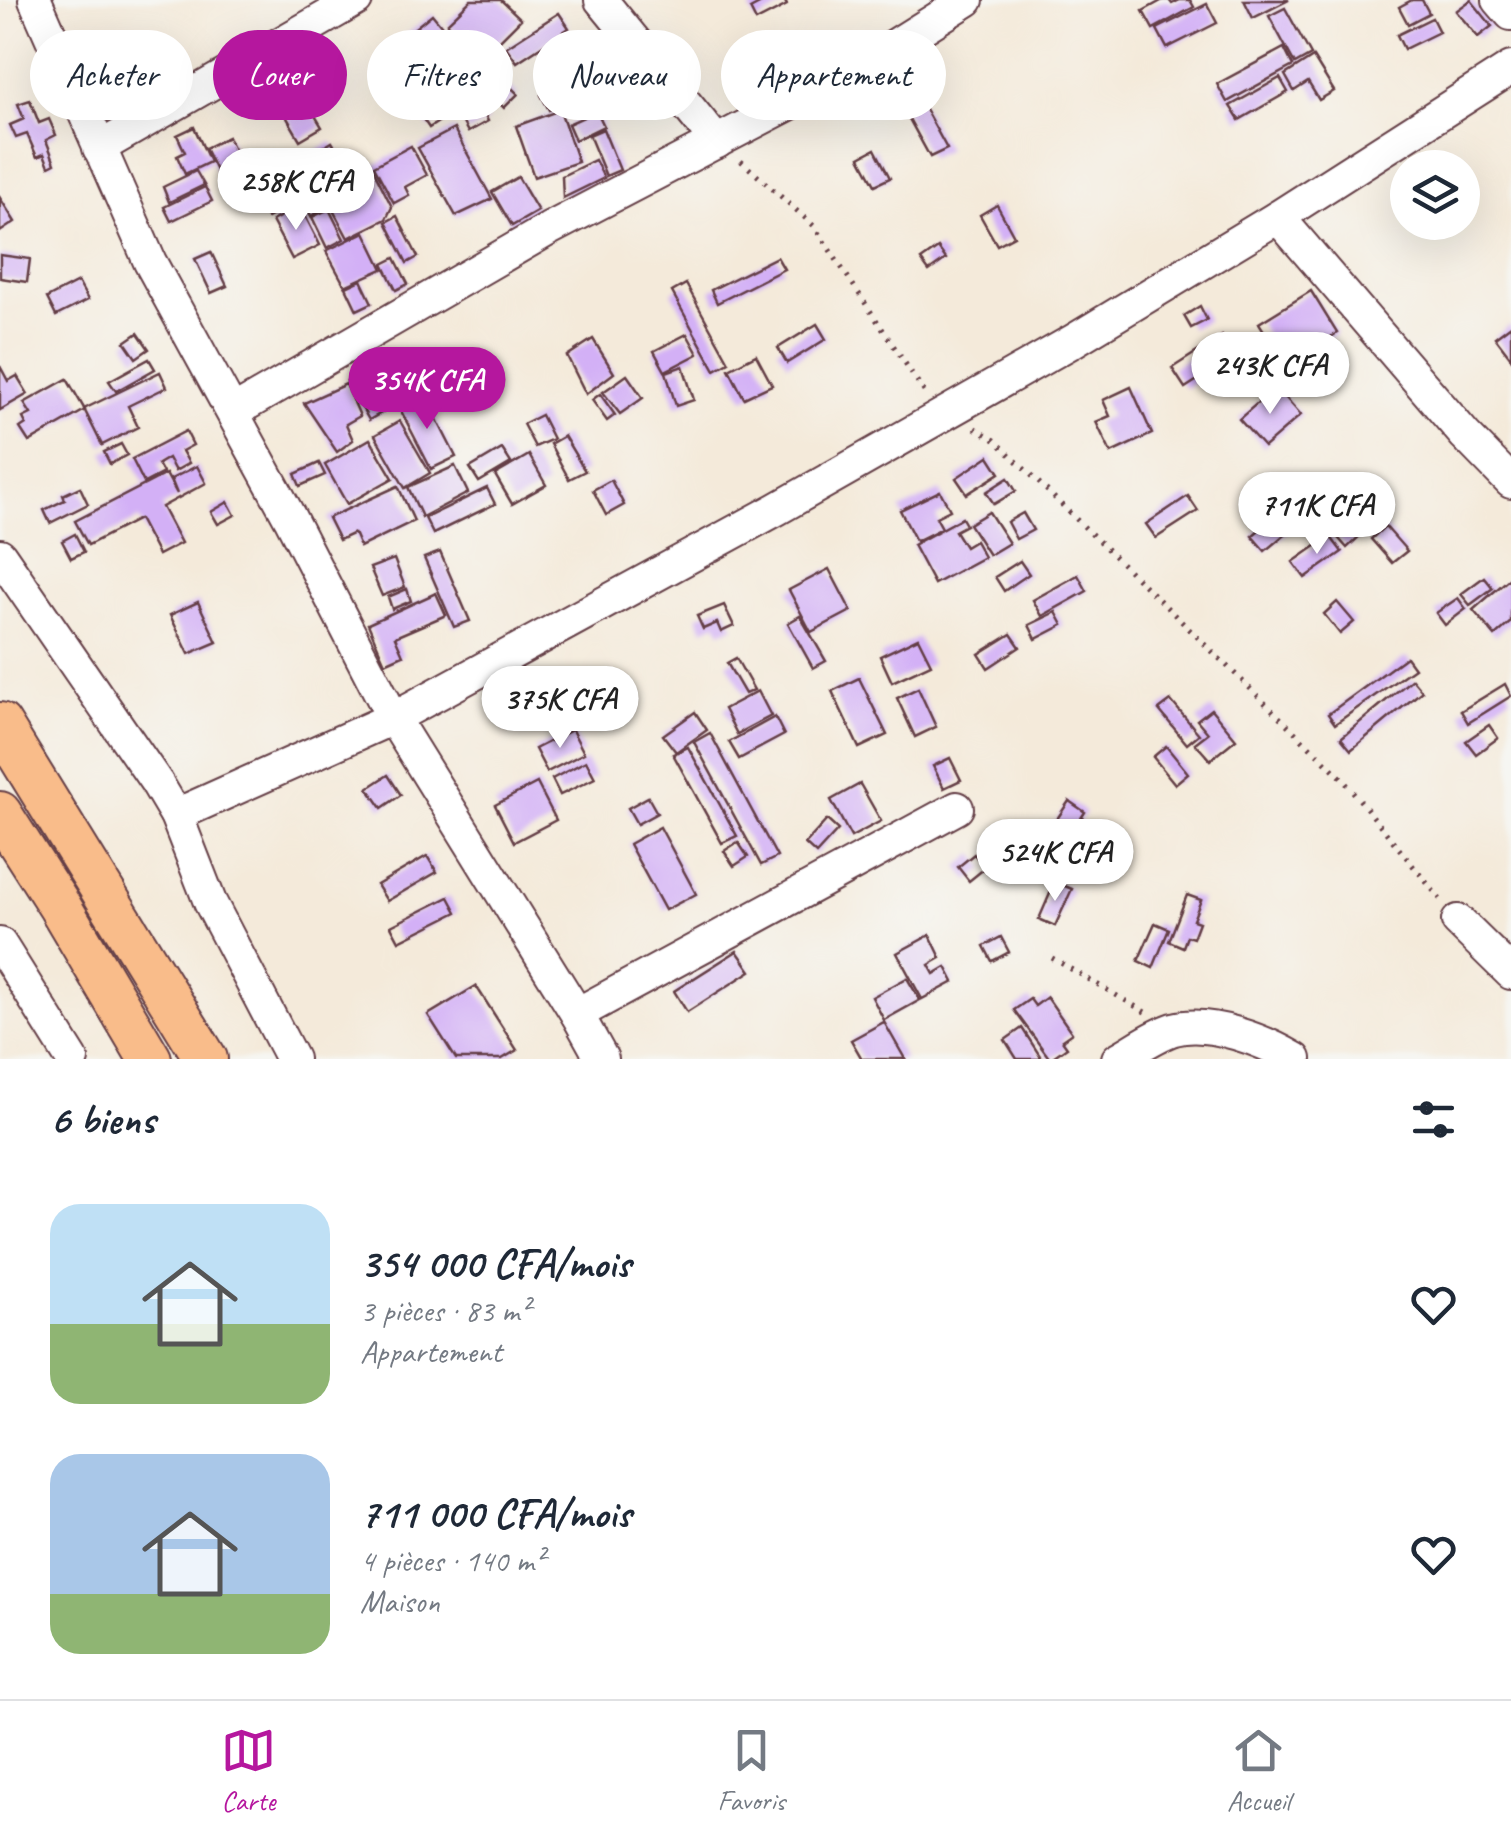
<!DOCTYPE html>
<html lang="fr">
<head>
<meta charset="utf-8">
<style>
  body { margin:0; font-family:Caveat,sans-serif; background:#f6f6f7; color:#1f2937; height:100vh; display:flex; flex-direction:column; font-size:38px; white-space:nowrap }
  * { box-sizing:border-box; margin:0 }
  p { font-size:32px; color:#747a83 }
  .icon { flex:none; width:55px; height:55px; fill:none; stroke:currentColor; stroke-width:2; stroke-linecap:round; stroke-linejoin:round }
  .map { position:relative; height:1059px; overflow:hidden }
  .drawer { display:flex; flex-direction:column; background:#fff; flex:1 }
  .drawer>* { flex:none }
  .hud { position:absolute; left:30px; top:30px; width:1000px; height:90px; display:flex; gap:20px }
  .controls { position:absolute; left:1390px; top:150px; display:grid; gap:20px }
  .controls a { display:grid; place-items:center; width:90px; height:90px; border-radius:50%; background:#fff; box-shadow:0 10px 40px #0002; font-size:50px }
  .price { position:absolute; translate:-50% -85px; padding:0 22px; border-radius:35px; background:#fff; color:#222; font-size:32px; line-height:65px; filter:drop-shadow(0 2px 5px #0008) }
  .price::after { content:''; position:absolute; left:50%; top:60px; width:30px; height:22px; margin-left:-15px; background:inherit; clip-path:polygon(0 0,100% 0,50% 100%) }
  .price.on { background:#b5179e; color:#fff }
  ul { padding:0; list-style:none }
  li { display:flex; align-items:center; gap:30px; height:250px; padding:0 50px }
  li span { display:grid; place-items:center; flex:none; width:280px; height:200px; border-radius:30px; color:#555 }
  li>.icon { margin-inline-start:auto }
  span .icon { width:120px; height:120px; fill:#fffc; stroke-width:1 }
  li b { font-size:42px }
  h2 { display:flex; justify-content:space-between; align-items:center; height:120px; padding:0 50px; font-size:42px }
  .chip { padding:0 35px; border-radius:45px; background:#fff; box-shadow:0 10px 40px #0002; font-size:35px; line-height:90px }
  .chip.on { background:#b5179e; color:#fff }
  .tab-bar { display:flex; justify-content:space-around; align-items:center; height:140px; border-top:2px solid #e0e1e3; background:#fff; font-size:28px; color:#747a83 }
  .tab-bar a { display:grid; justify-items:center; gap:5px }
  .tab-bar .on { color:#b5179e }
  .map>svg:first-child { display:block }
  .building { fill:#d3b0f6 }
  .lines { fill:none; stroke-linecap:round; stroke-linejoin:round }
  .minor-casing { stroke:#643d45; stroke-width:36 }
  .major-casing { stroke:#643d45; stroke-width:46 }
  .path { stroke:#643d45; stroke-width:5; stroke-dasharray:2.5 8; stroke-linecap:butt }
  .minor { stroke:#fff; stroke-width:32 }
  .major { stroke:#f9bc8a; stroke-width:42 }
</style>
</head>
<body>
<div class="map">
<svg width="1511" height="1059" viewBox="0 0 1511 1059">
  <rect width="100%" height="100%" fill="#f6f6f2"/>
  <filter id="ink" filterUnits="userSpaceOnUse"><feTurbulence type="fractalNoise" baseFrequency=".01" numOctaves="2"/><feDisplacementMap in="SourceGraphic" scale="20" xChannelSelector="R" yChannelSelector="G"/><feConvolveMatrix kernelMatrix="1 2 1 2 8 2 1 2 1" color-interpolation-filters="sRGB"/></filter>
  <filter id="wash" filterUnits="userSpaceOnUse"><feTurbulence type="fractalNoise" baseFrequency=".0048" numOctaves="4" result="noise"/><feDisplacementMap in="SourceGraphic" scale="40" xChannelSelector="R" yChannelSelector="G"/><feGaussianBlur stdDeviation="2.25" result="paint"/><feColorMatrix in="noise" values="0 0 0 0 0 0 0 0 0 0 0 0 0 0 0 0 0 1.4 0 .05"/><feComposite in="paint" operator="in"/></filter>
  <g filter="url(#wash)">
    <rect width="100%" height="100%" fill="#f4eada"/>
    <g id="blocks">
      <!-- building -->
      <g class="building">
        <path d="M471 0H501L521 19 482 58 447 23Z"/>
        <path d="M767 0H784L787 5 756 21 750 9Z"/>
        <path d="M1163 0H1169L1172 4 1180 0H1190L1194 7 1153 29 1143 11Z"/>
        <path d="M1244 0H1289L1253 18Z"/>
        <path d="M1412 0H1422L1429 13 1408 24 1399 7Z"/>
        <path d="M1471 0 1492 26 1478 37 1456 11Z"/>
        <path d="M1207 4 1217 23 1167 48 1157 29Z"/>
        <path d="M1285 8 1311 55 1295 64 1269 16Z"/>
        <path d="M559 13 569 28 517 62 506 47Z"/>
        <path d="M432 14 473 64 446 86 405 36Z"/>
        <path d="M1432 18 1439 32 1404 49 1397 35Z"/>
        <path d="M1284 48 1293 66 1227 102 1217 84Z"/>
        <path d="M1313 57 1334 91 1319 100 1308 82 1294 91 1285 75Z"/>
        <path d="M416 59 452 113 429 128 393 74Z"/>
        <path d="M486 63 518 94 504 108 472 76Z"/>
        <path d="M287 69 322 127 300 140 266 82Z"/>
        <path d="M1280 78 1288 92 1239 120 1230 106Z"/>
        <path d="M566 82 574 97 549 110 541 95Z"/>
        <path d="M913 87 947 149 930 157 896 95Z"/>
        <path d="M588 93 604 126 575 140 568 124 584 117 575 99Z"/>
        <path d="M30 100 39 123 49 119 56 135 46 140 55 163 49 166 44 154 37 157 27 134 16 138 10 125 24 119 18 104Z"/>
        <path d="M480 105 488 121 468 132 459 116Z"/>
        <path d="M560 110 578 162 534 177 516 126Z"/>
        <path d="M194 127 210 162 185 174 177 156 185 152 177 135Z"/>
        <path d="M454 129 492 199 456 216 418 148Z"/>
        <path d="M603 129 620 170 606 176 589 135Z"/>
        <path d="M228 137 242 166 219 177 205 148Z"/>
        <path d="M332 142 350 171 316 191 298 163Z"/>
        <path d="M411 146 427 175 405 187 409 195 394 203 374 166Z"/>
        <path d="M875 149 890 178 875 185 860 157Z"/>
        <path d="M595 160 604 178 563 198 562 176Z"/>
        <path d="M286 167 303 198 267 218 250 187Z"/>
        <path d="M373 169 392 207 386 219 348 238 332 208 351 199 349 196 311 216 304 201 341 181 343 185Z"/>
        <path d="M196 171 204 185 169 202 163 187Z"/>
        <path d="M518 177 538 211 512 226 492 192Z"/>
        <path d="M205 187 212 201 171 221 164 207Z"/>
        <path d="M0 198 15 222 0 232Z"/>
        <path d="M997 205 1014 236 997 245 980 215Z"/>
        <path d="M300 206 320 245 292 259 272 221Z"/>
        <path d="M329 209 344 239 327 248 312 217Z"/>
        <path d="M397 216 418 257 407 263 386 222Z"/>
        <path d="M365 232 383 269 345 286 326 251Z"/>
        <path d="M938 248 946 259 929 271 921 260Z"/>
        <path d="M211 252 227 286 211 293 195 259Z"/>
        <path d="M0 255 30 259 27 282 0 278Z"/>
        <path d="M777 257 784 269 717 303 711 290Z"/>
        <path d="M395 258 408 284 396 290 383 264Z"/>
        <path d="M361 280 372 303 357 310 346 287Z"/>
        <path d="M78 282 88 300 56 316 47 298Z"/>
        <path d="M686 284 729 362 715 370 672 292Z"/>
        <path d="M1311 291 1337 333 1285 365 1259 323Z"/>
        <path d="M1200 306 1207 320 1191 328 1184 316Z"/>
        <path d="M817 324 826 339 787 363 778 348Z"/>
        <path d="M1511 325V358L1495 337Z"/>
        <path d="M138 333 149 349 136 358 125 342Z"/>
        <path d="M687 334 698 354 665 371 654 351Z"/>
        <path d="M1222 336 1235 356 1185 388 1172 368Z"/>
        <path d="M593 339 614 373 586 394 567 356Z"/>
        <path d="M756 355 772 385 744 398 729 369Z"/>
        <path d="M149 359 155 369 116 391 109 381Z"/>
        <path d="M0 366 8 381 17 376 28 394 0 410Z"/>
        <path d="M683 366 694 400 676 406 666 372Z"/>
        <path d="M373 367 395 405 369 420 347 381Z"/>
        <path d="M160 372 167 387 128 406 138 427 102 445 84 409Z"/>
        <path d="M627 375 643 398 620 414 603 392Z"/>
        <path d="M67 379 85 410 29 442 20 428 26 424 23 418 31 414 24 403Z"/>
        <path d="M346 384 360 416 346 424 353 440 337 452 304 403Z"/>
        <path d="M1131 387 1152 434 1111 453 1096 422 1110 416 1103 400Z"/>
        <path d="M1276 387 1301 415 1264 447 1239 419Z"/>
        <path d="M424 394 456 457 431 469 399 407Z"/>
        <path d="M600 394 615 415 607 421 592 400Z"/>
        <path d="M541 415 553 439 535 447 523 424Z"/>
        <path d="M400 421 430 473 405 488 375 435Z"/>
        <path d="M186 431 193 445 182 451 189 463 175 471 168 458 158 464 163 473 144 483 132 459Z"/>
        <path d="M564 436 585 471 569 479 550 444Z"/>
        <path d="M370 439 393 478 347 504 325 465Z"/>
        <path d="M121 444 127 455 110 464 104 452Z"/>
        <path d="M502 449 511 463 479 482 470 468Z"/>
        <path d="M529 455 546 485 512 504 495 475Z"/>
        <path d="M989 456 1000 473 967 494 956 478Z"/>
        <path d="M319 463 325 475 300 486 295 474Z"/>
        <path d="M197 466 206 483 162 507 181 543 158 555 139 519 88 545 75 521 166 474 177 494 171 479Z"/>
        <path d="M455 466 468 493 422 517 408 487Z"/>
        <path d="M1008 478 1016 491 994 504 986 492Z"/>
        <path d="M611 480 624 505 606 515 593 490Z"/>
        <path d="M398 486 414 521 360 547 354 533 339 540 328 518Z"/>
        <path d="M80 487 88 504 50 523 44 510 65 500 63 495Z"/>
        <path d="M487 488 495 504 433 534 425 518Z"/>
        <path d="M940 491 950 510 936 517 942 528 916 541 900 510Z"/>
        <path d="M1329 495 1362 534 1347 548 1313 509Z"/>
        <path d="M1188 496 1198 511 1156 538 1146 524Z"/>
        <path d="M228 502 235 515 218 524 211 512Z"/>
        <path d="M1284 509 1297 524 1265 551 1252 536Z"/>
        <path d="M989 512 1009 543 989 555 969 524Z"/>
        <path d="M1023 513 1033 530 1016 539 1007 522Z"/>
        <path d="M962 518 966 525 955 531 965 547 975 541 984 557 934 584 913 545Z"/>
        <path d="M1385 526 1407 551 1392 563 1371 539Z"/>
        <path d="M75 534 84 552 71 558 62 541Z"/>
        <path d="M1330 536 1342 552 1305 578 1293 562Z"/>
        <path d="M440 552 470 621 454 627 424 558Z"/>
        <path d="M394 559 405 587 382 596 370 568Z"/>
        <path d="M1020 561 1029 574 1004 591 995 577Z"/>
        <path d="M829 569 851 611 811 632 789 590Z"/>
        <path d="M1078 575 1087 591 1042 616 1033 600Z"/>
        <path d="M1484 577 1493 588 1470 605 1461 594Z"/>
        <path d="M1511 577V622L1495 636 1473 610Z"/>
        <path d="M407 589 411 601 392 609 388 597Z"/>
        <path d="M436 593 446 615 395 637 403 655 385 663 368 624Z"/>
        <path d="M1458 598 1466 609 1445 625 1436 613Z"/>
        <path d="M198 602 217 642 189 654 170 615Z"/>
        <path d="M1337 602 1354 622 1340 634 1324 614Z"/>
        <path d="M724 605 734 626 721 632 717 623 703 629 697 616Z"/>
        <path d="M1056 612 1063 625 1036 639 1029 625Z"/>
        <path d="M800 616 826 661 813 668 788 623Z"/>
        <path d="M1011 634 1020 647 988 668 979 654Z"/>
        <path d="M918 638 931 664 892 682 880 656Z"/>
        <path d="M1406 657 1414 668 1335 724 1328 714Z"/>
        <path d="M736 658 754 690 745 694 727 663Z"/>
        <path d="M859 678 887 735 859 748 832 691Z"/>
        <path d="M1412 679 1422 691 1351 750 1341 738Z"/>
        <path d="M1505 684 1511 696 1468 723 1461 711Z"/>
        <path d="M918 688 936 727 915 737 897 698Z"/>
        <path d="M758 691 771 716 737 734 724 709Z"/>
        <path d="M1171 701 1199 734 1187 744 1159 710Z"/>
        <path d="M1211 709 1236 739 1210 760 1195 743 1208 733 1197 720Z"/>
        <path d="M695 712 707 730 676 752 663 735Z"/>
        <path d="M775 717 784 735 739 759 729 742Z"/>
        <path d="M1489 725 1498 738 1476 754 1466 741Z"/>
        <path d="M572 730 584 753 547 772 535 749Z"/>
        <path d="M710 733 777 857 761 865 694 742Z"/>
        <path d="M1166 746 1188 773 1175 784 1153 757Z"/>
        <path d="M688 747 737 836 722 843 673 754Z"/>
        <path d="M950 758 961 780 944 788 933 766Z"/>
        <path d="M586 761 595 778 560 795 552 779Z"/>
        <path d="M388 775 401 795 382 808 368 788Z"/>
        <path d="M537 783 556 820 514 842 495 805Z"/>
        <path d="M860 784 881 821 851 837 831 800Z"/>
        <path d="M648 797 657 813 637 824 628 808Z"/>
        <path d="M1069 801 1085 812 1066 842 1049 831Z"/>
        <path d="M827 820 838 830 816 854 805 844Z"/>
        <path d="M660 827 696 894 665 910 629 844Z"/>
        <path d="M738 842 748 857 734 866 724 851Z"/>
        <path d="M974 854 985 868 969 881 958 867Z"/>
        <path d="M427 856 437 872 387 901 377 885Z"/>
        <path d="M1055 882 1072 889 1055 926 1039 919Z"/>
        <path d="M1187 895 1201 900 1193 920 1199 922 1193 938 1187 936 1183 947 1169 941Z"/>
        <path d="M449 897 457 912 399 941 391 926Z"/>
        <path d="M1155 923 1169 929 1153 968 1138 961Z"/>
        <path d="M930 935 941 958 929 965 934 974 946 967 954 982 922 999 897 953Z"/>
        <path d="M1001 937 1009 952 992 961 984 946Z"/>
        <path d="M737 951 751 971 687 1012 674 991Z"/>
        <path d="M907 978 920 1000 884 1020 872 997Z"/>
        <path d="M476 986 517 1050 502 1059H456L428 1015Z"/>
        <path d="M1047 997 1072 1033 1062 1040 1067 1047 1050 1059 1014 1010 1030 999 1035 1006Z"/>
        <path d="M884 1022 905 1059H862L851 1040Z"/>
        <path d="M1022 1028 1042 1059H1017L1005 1040Z"/>
      </g>
    </g>
  </g>
  <g filter="url(#ink)">
    <use href="#blocks" fill-opacity="0" stroke="#643d45" stroke-width="2.5"/>
    <g class="lines">
      <defs>
        <g id="minor">
          <path d="M35 0 150 262 290 518 393 718 577 1014 602 1059"/>
          <path d="M601 0 717 142"/>
          <path d="M1499 0 1511 14"/>
          <path d="M99 148 356 0"/>
          <path d="M1278 217 1465 435 1511 482"/>
          <path d="M233 412 549 229 806 95 889 49 967 0"/>
          <path d="M0 555 157 783 176 815 210 902 292 1059"/>
          <path d="M176 815 393 718 777 509 1073 341 1278 217 1511 68"/>
          <path d="M1458 921 1511 973"/>
          <path d="M0 944 72 1059"/>
          <path d="M577 1014 957 808"/>
          <path d="M1118 1059C1136 1049 1155 1035 1174 1029 1209 1019 1265 1041 1295 1059"/>
        </g>
        <g id="major">
          <path d="M0 724 206 1059"/>
          <path d="M0 813 60 907 150 1059"/>
        </g>
      </defs>
      <!-- minor casing -->
      <use href="#minor" class="minor-casing"/>
      <!-- major casing -->
      <use href="#major" class="major-casing"/>
      <!-- path -->
      <g class="path">
        <path d="M741 161 814 226 925 393"/>
        <path d="M975 428 995 440 1341 777 1440 899"/>
        <path d="M1052 958 1145 1012"/>
      </g>
      <!-- minor -->
      <use href="#minor" class="minor"/>
      <!-- major -->
      <use href="#major" class="major"/>
    </g>
  </g>
</svg>
<div class="controls">
<a><svg class="icon" aria-label="layers" viewBox="0 0 24 24"><path d="M12 4l9 5-9 5-9-5zM3 14l9 5 9-5"/></svg></a>
</div>
<b class="price" style="left:296px;top:233px">258K CFA</b>
<b class="price" style="left:1270px;top:417px">243K CFA</b>
<b class="price on" style="left:427px;top:432px">354K CFA</b>
<b class="price" style="left:1317px;top:557px">711K CFA</b>
<b class="price" style="left:560px;top:751px">375K CFA</b>
<b class="price" style="left:1055px;top:904px">524K CFA</b>
<div class="hud">
<a class="chip">Acheter</a>
<a class="chip on">Louer</a>
<a class="chip">Filtres</a>
<a class="chip">Nouveau</a>
<a class="chip">Appartement</a>
</div>
</div>
<section class="drawer">
<h2>6 biens<svg class="icon" aria-label="filters" viewBox="0 0 24 24"><path d="M4 7h16M4 17h16"/><circle cx="9" cy="7" r="2"/><circle cx="15" cy="17" r="2"/></svg></h2>
<ul>
<li><span style="background:linear-gradient(#bfe0f5 60%,#8fb573 0)"><svg class="icon" aria-label="home" viewBox="0 0 24 24"><path d="M3 11l9-7 9 7M6 9v11h12V9"/></svg></span><div><b>354 000 CFA/mois</b><p>3 pièces · 83 m²</p><p>Appartement</p></div><svg class="icon" aria-label="heart" viewBox="0 0 24 24"><path d="M12 20l-8-8c-3-5 5-10 8-4 3-6 11-1 8 4z"/></svg></li>
<li><span style="background:linear-gradient(#a9c7e8 70%,#8fb573 0)"><svg class="icon" aria-label="home" viewBox="0 0 24 24"><path d="M3 11l9-7 9 7M6 9v11h12V9"/></svg></span><div><b>711 000 CFA/mois</b><p>4 pièces · 140 m²</p><p>Maison</p></div><svg class="icon" aria-label="heart" viewBox="0 0 24 24"><path d="M12 20l-8-8c-3-5 5-10 8-4 3-6 11-1 8 4z"/></svg></li>
</ul>
</section>
<nav class="tab-bar">
<a class="on"><svg class="icon" aria-label="map" viewBox="0 0 24 24"><path d="M3 6l6-2 6 2 6-2v14l-6 2-6-2-6 2zM9 4v14M15 6v14"/></svg>Carte</a>
<a><svg class="icon" aria-label="saved" viewBox="0 0 24 24"><path d="M7 4h10v16l-5-4-5 4z"/></svg>Favoris</a>
<a><svg class="icon" aria-label="home" viewBox="0 0 24 24"><path d="M3 11l9-7 9 7M6 9v11h12V9"/></svg>Accueil</a>
</nav>
</body>
</html>
